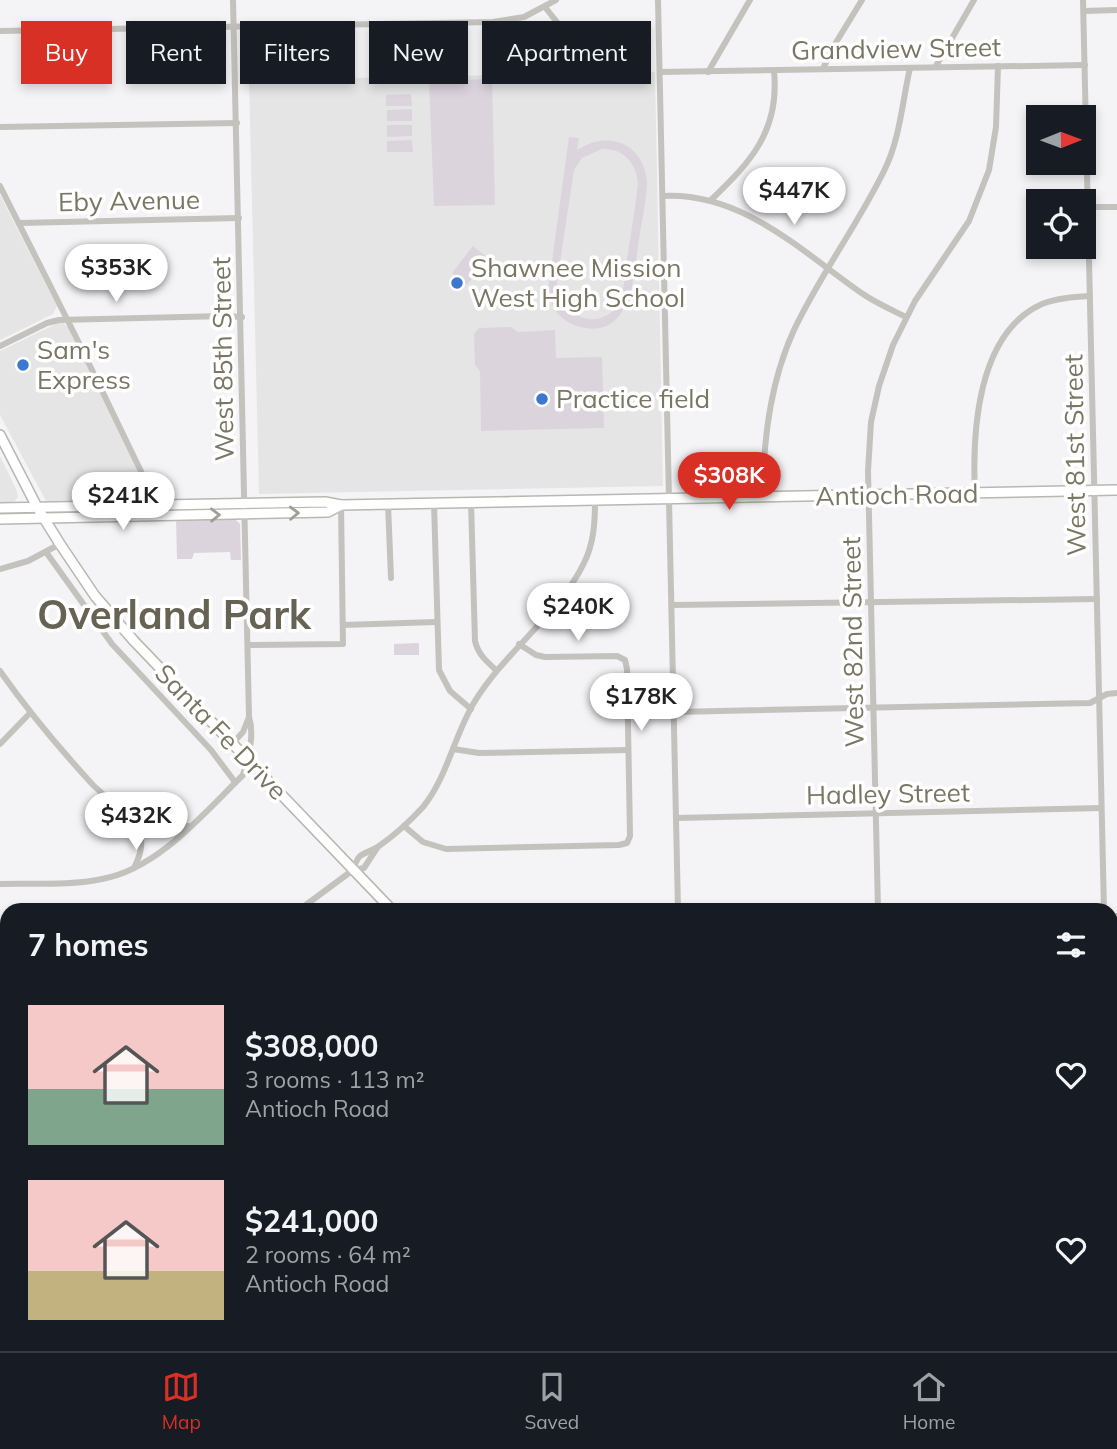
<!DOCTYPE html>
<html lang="en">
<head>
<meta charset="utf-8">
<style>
  body { margin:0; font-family:Mulish,sans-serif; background:#20242c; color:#f1f3f6; height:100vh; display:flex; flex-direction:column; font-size:26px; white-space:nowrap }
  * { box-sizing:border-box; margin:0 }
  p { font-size:23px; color:#9ea1a6 }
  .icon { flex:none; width:38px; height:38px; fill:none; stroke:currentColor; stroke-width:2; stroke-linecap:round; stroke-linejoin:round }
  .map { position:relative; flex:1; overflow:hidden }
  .panel { position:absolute; left:0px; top:903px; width:1118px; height:448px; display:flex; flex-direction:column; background:#171b24; border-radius:21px 21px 0 0; box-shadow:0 4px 10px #0003 }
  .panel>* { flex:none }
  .hud { position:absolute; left:21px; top:21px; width:700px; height:63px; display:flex; gap:14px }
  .needle { width:46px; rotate:89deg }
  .controls { position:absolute; left:1026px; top:105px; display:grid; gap:14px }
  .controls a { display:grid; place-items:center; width:70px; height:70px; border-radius:0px; background:#171b24; box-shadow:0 4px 10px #0003; font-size:35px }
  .price { position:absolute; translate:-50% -60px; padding:0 16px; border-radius:24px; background:#fff; color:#222; font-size:23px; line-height:46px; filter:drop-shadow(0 2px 4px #0008) }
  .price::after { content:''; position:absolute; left:50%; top:42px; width:21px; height:16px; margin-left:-10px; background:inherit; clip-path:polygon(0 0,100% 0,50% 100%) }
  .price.active { background:#d93025; color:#fff }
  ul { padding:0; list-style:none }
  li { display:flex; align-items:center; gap:21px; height:175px; padding:0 28px }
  li span { display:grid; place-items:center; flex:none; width:196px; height:140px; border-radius:0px; color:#555 }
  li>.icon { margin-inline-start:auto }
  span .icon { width:84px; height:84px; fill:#fffc; stroke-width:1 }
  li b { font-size:30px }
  h2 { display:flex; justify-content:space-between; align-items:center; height:84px; padding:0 28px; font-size:30px }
  .chip { padding:0 24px; border-radius:0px; background:#171b24; box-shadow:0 4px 10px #0003; font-size:24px; line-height:63px }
  .chip.active { background:#d93025; color:#fff }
  .dock { display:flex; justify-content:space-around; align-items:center; height:98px; border-top:2px solid #363941; background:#171b24; font-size:19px; color:#9ea1a6 }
  .dock a { display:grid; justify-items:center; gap:4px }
  .dock .active { color:#d93025 }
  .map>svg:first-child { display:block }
  .built { fill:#e6e5e6 }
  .green { fill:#dcd4dc; fill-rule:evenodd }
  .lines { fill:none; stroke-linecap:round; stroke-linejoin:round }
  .secondary-casing { stroke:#b8b7b0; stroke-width:12 }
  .minor { stroke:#c4c2bd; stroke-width:6 }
  .tertiary { stroke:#c4c2bd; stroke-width:8 }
  .secondary { stroke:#fff; stroke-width:9 }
  .oneway { stroke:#a29f92 }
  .poi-dot { fill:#3b78ce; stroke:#fff; stroke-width:2.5 }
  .labels { text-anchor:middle; stroke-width:7; stroke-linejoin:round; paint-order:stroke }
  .street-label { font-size:26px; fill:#7a7664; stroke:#fff }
  .poi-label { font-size:26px; fill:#7a7664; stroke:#fff; text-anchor:start }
  .town-label { font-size:40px; font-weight:bold; fill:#666355; stroke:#fff }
</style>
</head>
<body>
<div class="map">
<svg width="1117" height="1351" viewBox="0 0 1117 1351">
  <rect width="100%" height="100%" fill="#f4f3f6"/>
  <!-- built -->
  <g class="built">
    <path d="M655 72 663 486 259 494 249 80Z"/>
    <path d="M0 195 57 306 53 314 0 340Z"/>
    <path d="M58 323H63L68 327 146 488 145 497 141 500 46 501 0 415V351Z"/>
    <path d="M0 456 17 491 18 497 14 502 0 503Z"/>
    <path d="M1111 1342H1117V1351H849L854 1349 1111 1344Z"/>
    <path d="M761 1344H804L811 1351H753Z"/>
  </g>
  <!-- green -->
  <g class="green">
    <path d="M492 79 495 205 434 206 429 81Z"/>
    <path d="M411 94 412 106H386V95Z"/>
    <path d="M412 109V121H387V110Z"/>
    <path d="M387 125H412V136L387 137Z"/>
    <path d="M569 137 579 138 577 150C608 130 642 142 647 180 647 199 642 220 639 239 634 274 633 343 577 326 561 321 550 307 548 290ZM602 149C623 148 637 163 638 184 635 209 631 234 627 259 625 271 625 284 621 296 609 335 558 321 557 282L574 170 582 158Z"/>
    <path d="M412 140 413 152H387V141Z"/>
    <path d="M473 246 488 258 467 285 452 273Z"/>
    <path d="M511 327 518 332 555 330 556 358 602 357 604 428 481 431 480 371 475 365 474 334 479 328Z"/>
    <path d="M234 518 240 524 241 560H231L230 552 194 553 192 559H177L176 519Z"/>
    <path d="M419 643V655H394V644Z"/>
  </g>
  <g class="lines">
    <defs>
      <g id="secondary">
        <path d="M0 435 37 507 60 544 95 596 134 641 392 910"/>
        <path d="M0 508 325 502 341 505 1117 490"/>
        <path d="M0 519 328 512 341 505"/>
        <path d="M817 1344 824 1351"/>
      </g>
    </defs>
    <!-- secondary casing -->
    <use href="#secondary" class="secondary-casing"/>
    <!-- minor -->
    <g class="minor">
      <path d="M658 0 678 910"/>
      <path d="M1083 0 1104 910"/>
      <path d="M545 7 560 26"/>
      <path d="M1084 11 1117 10"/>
      <path d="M0 31 493 22 524 17 556 0"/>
      <path d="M936 66 974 0"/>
      <path d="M823 69 832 49 862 0"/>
      <path d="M660 72 1085 65"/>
      <path d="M708 72 750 0"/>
      <path d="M0 127 237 123"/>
      <path d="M0 186 77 339 150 490 151 508"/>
      <path d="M663 196C743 192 802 252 863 294 876 303 892 310 906 317"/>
      <path d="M711 200C751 162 780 130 774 71"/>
      <path d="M1088 207H1117"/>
      <path d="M19 223 239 218"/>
      <path d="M0 346 47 323 59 320 224 316 242 317"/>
      <path d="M975 494C972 432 977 333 1042 304 1057 298 1074 297 1090 296"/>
      <path d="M763 497C763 439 770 382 794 330 820 275 857 226 884 171 900 139 902 103 910 68"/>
      <path d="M471 502 475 641C478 654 486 661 496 670"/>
      <path d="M434 503 439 670 450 691 471 709"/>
      <path d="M388 504 391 578"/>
      <path d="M46 552 112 644 211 750 235 782"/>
      <path d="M0 569 28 561 60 544"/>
      <path d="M672 605 1097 599"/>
      <path d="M343 625 436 622"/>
      <path d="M248 645 343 644 341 505"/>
      <path d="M0 671C28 711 59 748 93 785 105 797 133 817 139 831 144 844 140 856 134 868"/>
      <path d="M675 712 1090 703 1107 694 1117 693"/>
      <path d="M0 744 30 713"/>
      <path d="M232 744 243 732 249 717"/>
      <path d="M453 749 479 753 628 750"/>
      <path d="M676 818 1101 808"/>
      <path d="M135 825 157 831 188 826"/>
      <path d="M404 826 423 842 446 849 619 845 627 843 630 836 627 669 625 660 617 656 545 657 536 655 519 644"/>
      <path d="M353 870C355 865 356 860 360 856 366 852 373 850 379 846 395 835 410 821 423 807 448 776 454 735 475 701 505 652 560 613 584 563 594 543 595 522 595 500"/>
      <path d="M0 884C33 883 70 886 102 879 158 869 204 813 243 775 248 756 255 736 249 717L233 0"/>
      <path d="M299 910 353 870 364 868 377 848"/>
      <path d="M878 910 868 471 871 422 879 386 893 345 915 301 969 221 989 170 996 127 998 66"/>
      <path d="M1111 916H1117"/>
      <path d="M0 984H7"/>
      <path d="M0 1065 7 1060"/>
      <path d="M0 1093 7 1110"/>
      <path d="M1111 1284 1112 1338"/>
      <path d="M214 1344V1351"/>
      <path d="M463 1344 464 1351"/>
      <path d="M27 1351V1344"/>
      <path d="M121 1351V1344"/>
      <path d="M266 1351 269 1344"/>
    </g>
    <!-- tertiary -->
    <g class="tertiary">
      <path d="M1111 1338H1117"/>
      <path d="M547 1351 665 1349 711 1351"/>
      <path d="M745 1351 752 1344"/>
      <path d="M840 1351 850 1345 855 1344"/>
    </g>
    <!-- secondary -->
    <use href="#secondary" class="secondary"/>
  </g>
  <!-- one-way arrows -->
  <defs><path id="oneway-chevron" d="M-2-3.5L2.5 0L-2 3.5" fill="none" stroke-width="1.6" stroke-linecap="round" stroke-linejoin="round" transform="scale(1.75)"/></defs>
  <g class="oneway">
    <use href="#oneway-chevron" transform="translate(294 513) rotate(-2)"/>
    <use href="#oneway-chevron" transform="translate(215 515) rotate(-1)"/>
  </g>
  <!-- markers -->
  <g class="poi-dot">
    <circle cx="457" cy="283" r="7"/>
    <circle cx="23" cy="365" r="7"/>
    <circle cx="542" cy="399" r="7"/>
  </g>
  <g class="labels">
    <!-- street labels -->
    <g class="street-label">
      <text transform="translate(896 49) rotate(-1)" y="9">Grandview Street</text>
      <text transform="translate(129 201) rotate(-1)" y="9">Eby Avenue</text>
      <text transform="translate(223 359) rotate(-91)" y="9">West 85th Street</text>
      <text transform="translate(1075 455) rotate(-91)" y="9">West 81st Street</text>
      <text transform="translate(897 495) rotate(-1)" y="9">Antioch Road</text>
      <text transform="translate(853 642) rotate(-91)" y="9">West 82nd Street</text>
      <text transform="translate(221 732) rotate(46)" y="9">Santa Fe Drive</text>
      <text transform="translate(888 794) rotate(-1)" y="9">Hadley Street</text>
    </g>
    <!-- poi labels -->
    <g class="poi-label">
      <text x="471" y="277">Shawnee Mission<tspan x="471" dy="30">West High School</tspan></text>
      <text x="37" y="359">Sam's<tspan x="37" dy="30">Express</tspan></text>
      <text x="556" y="408">Practice field</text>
    </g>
    <!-- town labels -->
    <g class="town-label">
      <text x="174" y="629">Overland Park</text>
    </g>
  </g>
</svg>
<div class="controls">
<a><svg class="needle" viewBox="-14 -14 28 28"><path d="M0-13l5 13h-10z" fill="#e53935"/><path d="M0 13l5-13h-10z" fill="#9ea1a6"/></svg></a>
<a><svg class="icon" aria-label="locate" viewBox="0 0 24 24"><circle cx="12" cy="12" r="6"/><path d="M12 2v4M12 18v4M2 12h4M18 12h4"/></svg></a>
</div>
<b class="price" style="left:794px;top:227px">$447K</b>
<b class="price" style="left:116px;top:304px">$353K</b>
<b class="price active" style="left:729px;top:512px">$308K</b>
<b class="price" style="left:123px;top:532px">$241K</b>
<b class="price" style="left:578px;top:643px">$240K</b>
<b class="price" style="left:641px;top:733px">$178K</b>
<b class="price" style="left:136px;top:852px">$432K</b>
<div class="hud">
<a class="chip active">Buy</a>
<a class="chip">Rent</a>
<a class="chip">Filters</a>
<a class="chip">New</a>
<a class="chip">Apartment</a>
</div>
<section class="panel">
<h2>7 homes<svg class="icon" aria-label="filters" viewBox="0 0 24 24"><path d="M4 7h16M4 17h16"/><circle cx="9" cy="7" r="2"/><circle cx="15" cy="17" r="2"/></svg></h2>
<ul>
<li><span style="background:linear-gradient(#f6c9c9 60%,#7fa58c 0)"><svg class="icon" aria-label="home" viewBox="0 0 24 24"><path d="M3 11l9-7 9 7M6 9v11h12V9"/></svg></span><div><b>$308,000</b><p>3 rooms · 113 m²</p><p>Antioch Road</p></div><svg class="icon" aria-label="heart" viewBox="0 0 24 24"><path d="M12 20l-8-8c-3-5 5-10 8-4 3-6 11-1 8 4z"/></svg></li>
<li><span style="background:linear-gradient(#f6c9c9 65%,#c2b280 0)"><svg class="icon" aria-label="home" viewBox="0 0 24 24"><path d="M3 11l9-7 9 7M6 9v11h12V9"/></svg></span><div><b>$241,000</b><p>2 rooms · 64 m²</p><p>Antioch Road</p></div><svg class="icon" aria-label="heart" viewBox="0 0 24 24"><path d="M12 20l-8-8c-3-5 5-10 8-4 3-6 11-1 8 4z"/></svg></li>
</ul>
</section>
</div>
<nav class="dock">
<a class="active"><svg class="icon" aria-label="map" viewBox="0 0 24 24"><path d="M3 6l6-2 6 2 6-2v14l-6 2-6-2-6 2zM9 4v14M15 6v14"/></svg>Map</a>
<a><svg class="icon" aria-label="saved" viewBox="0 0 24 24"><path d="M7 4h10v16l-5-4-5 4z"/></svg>Saved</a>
<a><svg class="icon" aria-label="home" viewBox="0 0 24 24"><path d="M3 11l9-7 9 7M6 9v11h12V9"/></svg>Home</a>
</nav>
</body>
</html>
